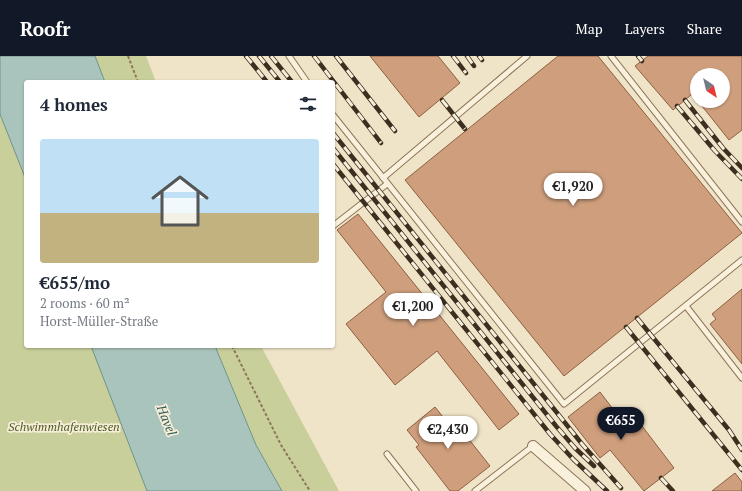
<!DOCTYPE html>
<html lang="en">
<head>
<meta charset="utf-8">
<style>
  body { margin:0; font-family:"PT Serif",serif; background:#f2f2f3; color:#1f2937; height:100vh; display:flex; flex-direction:column; font-size:15px; white-space:nowrap }
  * { box-sizing:border-box; margin:0 }
  p { font-size:13px; color:#747a83 }
  .icon { flex:none; width:22px; height:22px; fill:none; stroke:currentColor; stroke-width:2; stroke-linecap:round; stroke-linejoin:round }
  .map { position:relative; flex:1; overflow:hidden }
  .side { position:absolute; left:24px; top:24px; width:311px; height:268px; display:flex; flex-direction:column; background:#fff; border-radius:4px; box-shadow:0 1px 3px #0004 }
  .side>* { flex:none }
  .needle { width:26px; rotate:145deg }
  .fabs { position:absolute; left:690px; top:12px; display:grid; gap:8px }
  .fabs a { display:grid; place-items:center; width:40px; height:40px; border-radius:50%; background:#fff; box-shadow:0 1px 3px #0004; font-size:20px }
  .price { position:absolute; translate:-50% -34px; padding:0 9px; border-radius:14px; background:#fff; color:#222; font-size:13px; line-height:26px; filter:drop-shadow(0 1px 2px #0008) }
  .price::after { content:''; position:absolute; left:50%; top:24px; width:12px; height:9px; margin-left:-6px; background:inherit; clip-path:polygon(0 0,100% 0,50% 100%) }
  .price.selected { background:#111827; color:#fff }
  ul { padding:0; list-style:none }
  li { display:grid; align-content:center; gap:8px; height:212px; padding:0 16px }
  li+li { border-top:1px solid #e0e1e3 }
  li span { display:grid; place-items:center; height:124px; border-radius:4px; color:#555 }
  li>.icon { margin-inline-start:auto }
  span .icon { width:72px; height:72px; fill:#fffc; stroke-width:1 }
  li b { font-size:17px }
  h2 { display:flex; justify-content:space-between; align-items:center; height:48px; padding:0 16px; font-size:17px }
  header { display:flex; align-items:center; gap:24px; box-sizing:border-box; height:56px; padding:0 20px; background:#111827; color:#fff }
  header strong { font-size:19px }
  nav { display:flex; gap:22px; margin-inline-start:auto; font-size:14px }
  .map>svg:first-child { display:block }
  .green { fill:#c9cf9b }
  .water { fill:#a9c4bc; stroke:#6f938a }
  .building { fill:#cf9f7d; stroke:#8d5f41 }
  .lines { fill:none; stroke-linecap:round; stroke-linejoin:round }
  .service-casing { stroke:#8d765c; stroke-width:7 }
  .minor-casing { stroke:#8d765c; stroke-width:12 }
  .path { stroke:#8d765c; stroke-width:2; stroke-dasharray:3 2; stroke-linecap:butt }
  .service { stroke:#faf1dc; stroke-width:5 }
  .minor { stroke:#faf1dc; stroke-width:10 }
  .rail-casing { stroke:#3d2e20; stroke-width:4.5 }
  .rail { stroke:#f7eed8; stroke-width:3; stroke-dasharray:9; stroke-linecap:butt }
  .labels { text-anchor:middle; stroke-width:3.5; stroke-linejoin:round; paint-order:stroke }
  .park-label { font-size:12px; font-style:italic; fill:#4d5a26; stroke:#f7eed8 }
  .water-label { font-size:13px; font-style:italic; fill:#2f5d5a; stroke:#f7eed8 }
</style>
</head>
<body>
<header>
<strong>Roofr</strong>
<nav><a>Map</a><a>Layers</a><a>Share</a></nav>
</header>
<div class="map">
<svg width="742" height="435" viewBox="0 0 742 435">
  <rect width="100%" height="100%" fill="#f0e4c8"/>
  <!-- green -->
  <g class="green">
    <path d="M95 0H146L156 26H105Z"/>
    <path d="M0 32 26 102V290H101L159 435H0Z"/>
    <path d="M215 290H261L339 435H282L256 389Z"/>
  </g>
  <!-- water -->
  <g class="water">
    <path d="M0 0H95L105 26H26V124L0 58Z"/>
    <path d="M91 290H215L256 389 282 435H147Z"/>
  </g>
  <!-- building -->
  <g class="building">
    <path d="M370 0H438L460 27 419 61Z"/>
    <path d="M558 0H598L742 177 564 320 405 124Z"/>
    <path d="M648 0H742V74L729 84 698 45H723V19H697V34L673 54 635 10Z"/>
    <path d="M358 158 519 358 499 374 437 295 395 329 346 268 386 236 337 174Z"/>
    <path d="M742 233V308L710 268 716 263 712 258Z"/>
    <path d="M600 336 629 374 639 366 674 412 644 435 610 394 600 402 568 361Z"/>
    <path d="M435 351 447 366 452 362 490 410 458 435H450L416 391 419 389 407 374Z"/>
    <path d="M735 417 742 426V435H712Z"/>
  </g>
  <g class="lines">
    <defs>
      <g id="service">
        <path d="M289 0 307 26"/>
        <path d="M611 0 742 166"/>
        <path d="M333 59 564 348 742 204"/>
        <path d="M383 122 527 0"/>
        <path d="M333 170 387 128"/>
        <path d="M686 250 742 322"/>
        <path d="M387 398 416 435"/>
        <path d="M475 435 533 390"/>
      </g>
      <path id="minor" d="M533 390 585 435"/>
    </defs>
    <!-- service casing -->
    <use href="#service" class="service-casing"/>
    <!-- minor casing -->
    <use href="#minor" class="minor-casing"/>
    <!-- path -->
    <g class="path">
      <path d="M128 0 138 26"/>
      <path d="M232 290 281 389 310 435"/>
    </g>
    <!-- service -->
    <use href="#service" class="service"/>
    <!-- minor -->
    <use href="#minor" class="minor"/>
    <defs>
      <g id="rail">
        <path d="M246 0 267 26"/>
        <path d="M259 0 280 26"/>
        <path d="M271 0 292 26"/>
        <path d="M314 0 381 87"/>
        <path d="M336 0 395 75"/>
        <path d="M453 0 466 17"/>
        <path d="M467 0 474 10"/>
        <path d="M479 0 482 4"/>
        <path d="M638 0 642 5"/>
        <path d="M442 44 465 73"/>
        <path d="M685 44 723 92 742 112"/>
        <path d="M677 50 715 95 742 123"/>
        <path d="M333 77 582 388 621 432"/>
        <path d="M333 92 556 370 575 392 594 410"/>
        <path d="M333 108 550 378 573 403 607 435"/>
        <path d="M637 262 729 374 742 394"/>
        <path d="M626 271 742 414"/>
        <path d="M661 422 673 435"/>
      </g>
    </defs>
    <!-- rail casing -->
    <use href="#rail" class="rail-casing"/>
    <!-- rail -->
    <use href="#rail" class="rail"/>
  </g>
  <g class="labels">
    <!-- park labels -->
    <g class="park-label">
      <text x="64" y="375">Schwimmhafenwiesen</text>
    </g>
    <!-- water labels -->
    <g class="water-label">
      <text transform="translate(167 364) rotate(68)" y="5">Havel</text>
    </g>
  </g>
</svg>
<div class="fabs">
<a><svg class="needle" viewBox="-14 -14 28 28"><path d="M0-13l5 13h-10z" fill="#e53935"/><path d="M0 13l5-13h-10z" fill="#747a83"/></svg></a>
</div>
<b class="price" style="left:573px;top:151px">€1,920</b>
<b class="price" style="left:413px;top:271px">€1,200</b>
<b class="price selected" style="left:621px;top:385px">€655</b>
<b class="price" style="left:448px;top:394px">€2,430</b>
<section class="side">
<h2>4 homes<svg class="icon" aria-label="filters" viewBox="0 0 24 24"><path d="M4 7h16M4 17h16"/><circle cx="9" cy="7" r="2"/><circle cx="15" cy="17" r="2"/></svg></h2>
<ul>
<li><span style="background:linear-gradient(#bfe0f5 60%,#c2b280 0)"><svg class="icon" aria-label="home" viewBox="0 0 24 24"><path d="M3 11l9-7 9 7M6 9v11h12V9"/></svg></span><div><b>€655/mo</b><p>2 rooms · 60 m²</p><p>Horst-Müller-Straße</p></div></li>
</ul>
</section>
</div>
</body>
</html>
